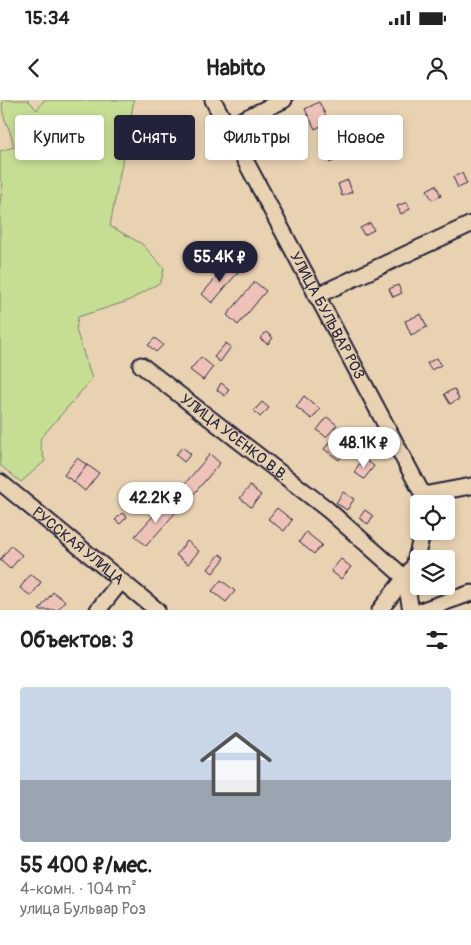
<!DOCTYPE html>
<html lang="ru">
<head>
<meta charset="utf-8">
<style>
  body { margin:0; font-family:Pangolin,sans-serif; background:#f2f2f2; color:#222; height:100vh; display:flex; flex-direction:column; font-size:19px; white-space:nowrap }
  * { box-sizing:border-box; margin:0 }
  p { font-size:16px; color:#767676 }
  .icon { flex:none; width:28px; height:28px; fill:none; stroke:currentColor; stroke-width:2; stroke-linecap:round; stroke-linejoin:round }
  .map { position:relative; height:510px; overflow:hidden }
  .details { display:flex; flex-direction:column; background:#fff; flex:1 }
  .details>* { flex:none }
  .top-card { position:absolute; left:15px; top:15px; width:441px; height:45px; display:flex; gap:10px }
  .fabs { position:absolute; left:410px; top:395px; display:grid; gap:10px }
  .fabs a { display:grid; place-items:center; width:45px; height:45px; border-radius:5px; background:#fff; box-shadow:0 2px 8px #0003; font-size:25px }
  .price { position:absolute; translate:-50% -42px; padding:0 11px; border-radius:18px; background:#fff; color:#222; font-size:16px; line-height:32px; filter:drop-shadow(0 1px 2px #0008) }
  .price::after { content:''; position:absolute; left:50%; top:30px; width:15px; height:11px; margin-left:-8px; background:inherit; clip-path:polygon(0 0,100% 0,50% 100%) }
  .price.current { background:#22223b; color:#fff }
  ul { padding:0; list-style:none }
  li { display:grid; align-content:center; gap:10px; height:265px; padding:0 20px }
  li+li { border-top:1px solid #e0e0e0 }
  li span { display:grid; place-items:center; height:155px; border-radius:5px; color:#555 }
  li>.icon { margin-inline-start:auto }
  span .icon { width:90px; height:90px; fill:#fffc; stroke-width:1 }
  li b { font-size:21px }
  h2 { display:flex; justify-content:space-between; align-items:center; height:60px; padding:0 20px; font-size:21px }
  .pill { padding:0 18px; border-radius:5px; background:#fff; box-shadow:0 2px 8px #0003; font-size:18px; line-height:45px }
  .pill.current { background:#22223b; color:#fff }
  .status { display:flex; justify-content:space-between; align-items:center; height:35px; padding:0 25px; background:#fff; direction:ltr }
  .status svg { height:14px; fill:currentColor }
  header { display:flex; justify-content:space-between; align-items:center; height:65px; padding:0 20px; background:#fff; font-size:22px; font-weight:700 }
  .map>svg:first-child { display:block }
  .green { fill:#c6de94; stroke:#748068 }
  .building { fill:#efc2b9; stroke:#22223b }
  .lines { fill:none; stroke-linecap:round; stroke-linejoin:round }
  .minor-casing { stroke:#22223b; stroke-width:19 }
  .minor { stroke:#e9d2b2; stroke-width:15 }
  .labels { text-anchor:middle; stroke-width:4; stroke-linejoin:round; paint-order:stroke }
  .street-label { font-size:15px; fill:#22223b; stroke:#e9d2b2 }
</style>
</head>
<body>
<div class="status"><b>15:34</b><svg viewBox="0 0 49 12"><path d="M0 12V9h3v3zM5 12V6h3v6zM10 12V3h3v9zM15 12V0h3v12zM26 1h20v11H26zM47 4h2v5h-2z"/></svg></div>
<header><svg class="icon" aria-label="back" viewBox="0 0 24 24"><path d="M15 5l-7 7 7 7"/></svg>Habito<svg class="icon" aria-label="person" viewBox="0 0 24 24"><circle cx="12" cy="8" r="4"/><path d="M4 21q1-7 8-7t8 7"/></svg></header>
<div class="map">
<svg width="471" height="510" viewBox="0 0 471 510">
  <rect width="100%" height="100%" fill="#e9d2b2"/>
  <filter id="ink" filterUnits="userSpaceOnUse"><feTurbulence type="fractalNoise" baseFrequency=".02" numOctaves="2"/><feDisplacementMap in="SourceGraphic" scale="10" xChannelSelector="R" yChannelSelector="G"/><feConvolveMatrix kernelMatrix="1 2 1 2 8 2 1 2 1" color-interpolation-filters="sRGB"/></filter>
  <g filter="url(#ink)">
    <!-- green -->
    <path class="green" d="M3 0H28L37 10 44 0H134L110 126 142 144 164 168 161 182 128 201 78 217 76 230 92 279 40 339 41 349 45 361 21 382 0 365V102L3 83 0 80V51L14 47C13 43 12 39 11 35 7 22 0 14 3 0Z"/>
    <!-- building -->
    <g class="building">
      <path d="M319 2 329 22 315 29 305 9Z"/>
      <path d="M334 39 343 56 330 63 321 46Z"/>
      <path d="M462 73 467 84 458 88 453 77Z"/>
      <path d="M348 80 352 92 342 96 338 84Z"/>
      <path d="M436 85 441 96 432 100 427 90Z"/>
      <path d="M407 102 410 109 401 114 397 106Z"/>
      <path d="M370 123 374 130 364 135 360 128Z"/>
      <path d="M196 156 202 161 194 170 188 165Z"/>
      <path d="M229 163 239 171 212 203 202 194Z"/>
      <path d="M255 182 266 191 238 225 227 215Z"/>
      <path d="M398 185 402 193 393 197 389 189Z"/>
      <path d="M421 214 427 227 411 235 405 221Z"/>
      <path d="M266 232 273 238 268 244 260 239Z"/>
      <path d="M155 238 163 245 156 252 148 245Z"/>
      <path d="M226 243 231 247 220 262 214 257Z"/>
      <path d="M201 257 213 267 203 280 190 270Z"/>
      <path d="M437 258 441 265 431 270 427 263Z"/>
      <path d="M221 283 229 289 225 296 217 290Z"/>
      <path d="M454 289 459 299 450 304 444 294Z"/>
      <path d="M304 296 320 309 312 319 296 307Z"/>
      <path d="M262 302 269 308 260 317 254 311Z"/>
      <path d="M327 317 337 325 326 337 317 330Z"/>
      <path d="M341 328 355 340 339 360 324 349Z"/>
      <path d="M182 347 191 354 184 362 176 355Z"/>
      <path d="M210 354 220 363 192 396 182 387Z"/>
      <path d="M77 358 87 365 74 382 64 375Z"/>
      <path d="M363 358 374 366 364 379 354 372Z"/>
      <path d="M87 365 99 373 85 391 74 382Z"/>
      <path d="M250 386 261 395 251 407 240 398Z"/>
      <path d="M343 392 354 399 347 410 336 403Z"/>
      <path d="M166 402 176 412 146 446 135 436Z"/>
      <path d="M277 408 292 420 284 431 268 419Z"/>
      <path d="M365 410 373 416 368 424 359 418Z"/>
      <path d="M122 413 127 417 120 424 115 420Z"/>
      <path d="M306 432 322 445 314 454 299 442Z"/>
      <path d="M187 441 199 451 188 464 176 455Z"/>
      <path d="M11 446 22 455 10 469 0 460Z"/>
      <path d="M220 454 225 458 213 473 208 469Z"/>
      <path d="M341 459 351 467 341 479 331 471Z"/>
      <path d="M30 474 41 482 31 496 20 488Z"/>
      <path d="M221 480 235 491 226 502 212 491Z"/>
      <path d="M53 492 65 501 58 510H39Z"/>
    </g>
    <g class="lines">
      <defs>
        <g id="minor">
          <path id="s1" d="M213 0 423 395 426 404"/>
          <path d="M227 27 284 0"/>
          <path d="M316 196 471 124"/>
          <path id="s2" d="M141 265 327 409 405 478 411 510"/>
          <path id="s3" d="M0 382 157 510"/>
          <path d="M423 395 471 386"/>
          <path d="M98 510 121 481"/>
          <path d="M380 510 414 466 423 431"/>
          <path d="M423 510 471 493"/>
        </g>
      </defs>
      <!-- minor casing -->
      <use href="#minor" class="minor-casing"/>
      <!-- minor -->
      <use href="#minor" class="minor"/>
    </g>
  </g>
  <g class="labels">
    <!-- street labels -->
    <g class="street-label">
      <text dy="5" stroke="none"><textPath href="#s1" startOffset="244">УЛИЦА БУЛЬВАР РОЗ</textPath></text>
      <text dy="5" stroke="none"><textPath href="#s2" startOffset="118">УЛИЦА УСЕНКО В.В.</textPath></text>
      <text dy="5" stroke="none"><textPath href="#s3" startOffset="101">РУССКАЯ УЛИЦА</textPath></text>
    </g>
  </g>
</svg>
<div class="fabs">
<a><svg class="icon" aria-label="locate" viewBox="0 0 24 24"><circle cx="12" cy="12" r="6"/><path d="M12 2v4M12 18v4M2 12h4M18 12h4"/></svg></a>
<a><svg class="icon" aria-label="layers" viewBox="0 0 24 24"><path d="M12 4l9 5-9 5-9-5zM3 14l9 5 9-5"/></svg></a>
</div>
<b class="price current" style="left:220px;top:183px">55.4K ₽</b>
<b class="price" style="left:364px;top:369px">48.1K ₽</b>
<b class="price" style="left:156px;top:424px">42.2K ₽</b>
<div class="top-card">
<a class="pill">Купить</a>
<a class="pill current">Снять</a>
<a class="pill">Фильтры</a>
<a class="pill">Новое</a>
</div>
</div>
<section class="details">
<h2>Объектов: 3<svg class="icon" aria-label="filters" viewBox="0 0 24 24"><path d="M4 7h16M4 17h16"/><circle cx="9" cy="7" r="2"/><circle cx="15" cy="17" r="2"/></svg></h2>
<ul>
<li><span style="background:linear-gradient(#c9d6e8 60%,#9aa5b1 0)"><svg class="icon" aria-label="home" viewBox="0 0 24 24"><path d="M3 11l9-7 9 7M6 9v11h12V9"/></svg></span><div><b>55 400 ₽/мес.</b><p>4-комн. · 104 m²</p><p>улица Бульвар Роз</p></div></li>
</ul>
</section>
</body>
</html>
